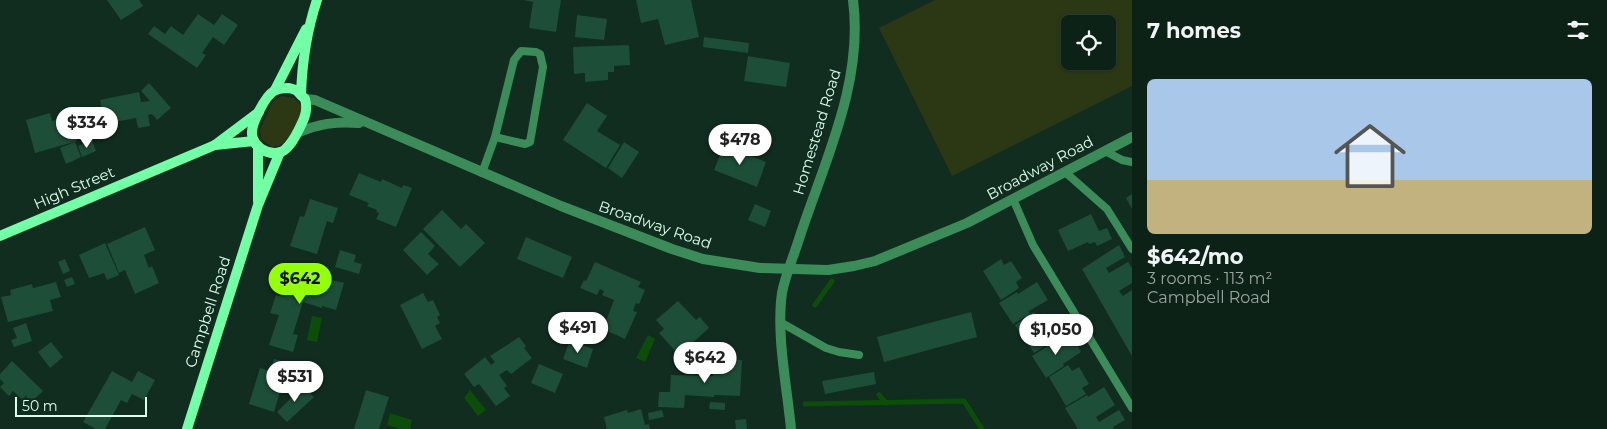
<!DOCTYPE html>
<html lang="en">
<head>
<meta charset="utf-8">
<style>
  body { margin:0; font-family:Montserrat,sans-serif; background:#162a20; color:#f1f3f6; height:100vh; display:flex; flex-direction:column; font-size:19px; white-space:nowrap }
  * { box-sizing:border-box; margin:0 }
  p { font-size:16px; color:#9aa4a1 }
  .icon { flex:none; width:28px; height:28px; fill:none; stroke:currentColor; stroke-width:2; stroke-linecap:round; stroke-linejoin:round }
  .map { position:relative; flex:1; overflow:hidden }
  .drawer { display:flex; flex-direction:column; background:#0d2217; width:475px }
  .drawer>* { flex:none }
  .buttons { position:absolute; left:1061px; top:15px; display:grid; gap:10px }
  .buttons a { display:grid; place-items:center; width:55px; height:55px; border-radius:8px; background:#0d2217; box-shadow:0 1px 4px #0004,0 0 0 1px #2d3f36; font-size:25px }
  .scale { position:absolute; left:15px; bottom:12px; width:132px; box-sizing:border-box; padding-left:5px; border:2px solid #dcffec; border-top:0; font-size:14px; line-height:18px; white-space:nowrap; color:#dcffec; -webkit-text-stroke:4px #112d1f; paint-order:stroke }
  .price { position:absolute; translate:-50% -42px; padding:0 11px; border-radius:18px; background:#fff; color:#222; font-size:16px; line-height:32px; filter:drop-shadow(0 1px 2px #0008) }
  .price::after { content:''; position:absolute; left:50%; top:30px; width:15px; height:11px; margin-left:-8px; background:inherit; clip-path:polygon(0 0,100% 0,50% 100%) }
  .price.on { background:#94ff08; color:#111 }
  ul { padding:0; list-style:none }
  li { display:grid; align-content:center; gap:10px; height:265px; padding:0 15px }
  li span { display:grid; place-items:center; height:155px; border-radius:8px; color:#555 }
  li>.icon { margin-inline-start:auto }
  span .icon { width:90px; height:90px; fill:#fffc; stroke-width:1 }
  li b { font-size:21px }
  h2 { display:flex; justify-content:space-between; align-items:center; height:60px; padding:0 15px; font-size:21px }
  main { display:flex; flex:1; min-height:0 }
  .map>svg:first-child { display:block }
  .green { fill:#2c3714; fill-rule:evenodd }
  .water { fill:#0c4d0a }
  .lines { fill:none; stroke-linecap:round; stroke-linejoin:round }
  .stream { stroke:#0c4d0a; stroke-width:5 }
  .building { fill:#1d4e37 }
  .lane { stroke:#3b8c59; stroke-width:8 }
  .street { stroke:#3b8c59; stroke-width:10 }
  .secondary { stroke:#73ffa6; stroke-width:10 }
  .labels { text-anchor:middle; stroke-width:4; stroke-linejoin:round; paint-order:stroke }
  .street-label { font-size:15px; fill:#dcffec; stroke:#112d1f }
</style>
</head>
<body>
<main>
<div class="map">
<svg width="1132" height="429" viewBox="0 0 1132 429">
  <rect width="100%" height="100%" fill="#112d1f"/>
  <!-- green -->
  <g class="green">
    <path d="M935 0H1132V86L952 176 879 28ZM1070 24H1108V61H1070Z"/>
    <path d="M282 96 294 98 301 105C302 121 290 146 272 147L261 139 260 131 261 127 271 105 275 100Z"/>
  </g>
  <!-- water -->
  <g class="water">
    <path d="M312 316 322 318 317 342 307 340Z"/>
    <path d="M648 335 655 339 645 362 636 358Z"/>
    <path d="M470 390 486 410 478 416 464 398Z"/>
    <path d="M390 413 412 420 410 429H401L387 425Z"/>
  </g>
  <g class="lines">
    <!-- stream -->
    <g class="stream">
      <path d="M815 305 832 281"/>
      <path d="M879 395 886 403"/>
      <path d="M805 404 964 401 982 429"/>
    </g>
  </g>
  <!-- building -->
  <g class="building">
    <path d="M107 0H139L143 6 121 20Z"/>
    <path d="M524 0H561L556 32 529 28 533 2Z"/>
    <path d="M636 0H691L699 37 665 45 658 19 641 23Z"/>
    <path d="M198 14 214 25 222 14 238 25 224 45 213 37 202 53 206 55 197 68 148 34 154 26 165 34 171 26 183 35Z"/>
    <path d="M577 15 607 19 604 40 575 37Z"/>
    <path d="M704 37 749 43 748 53 703 47Z"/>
    <path d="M629 45 630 65 614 66V72H608V80L585 82V73L574 74 573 47Z"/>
    <path d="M748 56 790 63 786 87 744 81Z"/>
    <path d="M149 83 171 108 157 120 152 114 148 115 150 126 138 128 136 118 105 124 100 100 139 92 141 102 150 101 141 91Z"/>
    <path d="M587 103 607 116 597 131 620 145 606 168 563 140Z"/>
    <path d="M50 113 52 121 69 115 77 141 35 153 26 120Z"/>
    <path d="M735 124 760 134 753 152 727 143Z"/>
    <path d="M92 141 96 151 82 157 78 146Z"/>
    <path d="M75 142 81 157 66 164 60 148Z"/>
    <path d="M624 142 639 152 622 178 608 168Z"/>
    <path d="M724 145 766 162 757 187 714 170Z"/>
    <path d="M359 173 381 182 382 179 402 188 403 185 412 188 396 227 376 219 379 213 376 212 377 210 367 206 369 203 349 195Z"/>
    <path d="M1132 194V209L1126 198Z"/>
    <path d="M310 199 338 208 333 223 327 221 317 254 290 246 300 216 304 217Z"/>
    <path d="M755 204 771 211 765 227 748 220Z"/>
    <path d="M442 210 461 229 466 224 485 243 460 267 423 229Z"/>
    <path d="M1091 214 1099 231 1107 228 1112 239 1097 246 1095 242 1089 244 1088 242 1068 251 1058 230Z"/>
    <path d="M145 227 155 250 144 255 149 268 152 266 159 283 135 294 125 270 119 273 107 244Z"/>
    <path d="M421 232 435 246 428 254 439 264 427 275 403 250Z"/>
    <path d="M526 237 572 257 563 278 517 259Z"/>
    <path d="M105 243 119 275 107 280 104 273 89 278 79 255Z"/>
    <path d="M1119 245 1125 257 1106 268 1109 273 1128 262 1132 268V283L1119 291 1123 296 1132 290V356L1082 269Z"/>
    <path d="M340 250 356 255 354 262 362 264 359 274 335 267Z"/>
    <path d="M65 259 70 271 63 274 58 262Z"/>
    <path d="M1001 259 1004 265 1011 261 1022 278 1016 282 1019 288 1001 300 983 271Z"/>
    <path d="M595 262 641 282 638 287 645 290 639 304 636 303 633 311 637 312 625 339 603 329 614 300 602 295 604 291 600 289 597 295 580 288 584 280 586 281Z"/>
    <path d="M293 269 312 275 307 291 312 292 316 276 344 283 336 310 322 306V308L303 302 293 334 298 335 293 352 269 345 279 315 270 313 276 295 280 296 286 276 290 277Z"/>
    <path d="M72 277 75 284 67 287 64 280Z"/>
    <path d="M56 282 61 297 50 300 53 311 8 322 1 297 11 295 10 290 32 284 33 288Z"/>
    <path d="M1037 282 1048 300 1029 311 1030 314 1013 324 999 303 1017 292 1018 294Z"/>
    <path d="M423 293 428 302 433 300 440 315 437 317 440 323 435 326 442 339 422 349 400 305Z"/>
    <path d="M678 301 696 320 700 317 709 328 679 355 659 333 664 329 656 320Z"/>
    <path d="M971 312 977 337 884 362 877 337Z"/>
    <path d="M1034 312 1038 318 1045 313 1056 331 1049 335 1053 341 1034 353 1015 325Z"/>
    <path d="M26 323 32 341 14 347 11 340 17 338 13 328Z"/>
    <path d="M1071 334 1081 352 1063 364 1064 366 1046 378 1032 356 1051 344 1053 346Z"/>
    <path d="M519 337 526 346 524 348 532 358 511 374 507 370 499 375 507 386 504 388 510 396 496 406 479 384 474 387 464 374 485 357 491 365 495 362 490 356Z"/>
    <path d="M570 340 593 349 587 368 563 359Z"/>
    <path d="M51 342 63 357 50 368 38 352Z"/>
    <path d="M714 358 742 360 740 396 714 395V397L685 395 684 408 658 407 659 392H670L671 375 713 376Z"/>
    <path d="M274 359 296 365V363L308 367 304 380 295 377 292 388 282 385 274 412 249 404 260 368 270 371Z"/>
    <path d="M12 361 43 391 28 405 13 391 9 396 0 387 4 383 0 379V374Z"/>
    <path d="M539 364 563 374 555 393 531 383Z"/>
    <path d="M1068 365 1072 371 1079 367 1089 384 1082 388 1086 394 1066 406 1049 377Z"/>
    <path d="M112 371 132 382 138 371 155 380 144 400 132 394 127 403 121 400 105 429H96L83 422Z"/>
    <path d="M874 372 876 384 825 394 822 381Z"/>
    <path d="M300 384 314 397 287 422 277 412 291 398 289 395Z"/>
    <path d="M1104 387 1115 405 1096 417 1099 422 1119 410 1125 420 1113 427 1114 429H1078L1065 408 1087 395 1088 397Z"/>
    <path d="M366 390 389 397 379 429H354Z"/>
    <path d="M710 402 725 403V410L709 409Z"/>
    <path d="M641 409 645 425 649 424 650 429H607L604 417 627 410 628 413Z"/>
    <path d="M662 410 664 417 649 420 648 413Z"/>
    <path d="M746 419 747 429H736L735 420Z"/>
  </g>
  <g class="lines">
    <!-- lane -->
    <g class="lane">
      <path d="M1105 151 1122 160 1132 162"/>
      <path d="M1065 172 1107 209 1132 249"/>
      <path d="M482 173 495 137 514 60 521 51 536 52 540 54 543 67 530 142 525 144 495 137"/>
      <path d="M1013 199 1033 245 1132 408"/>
      <path d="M780 322 826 348 839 352 859 355"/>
    </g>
    <!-- street -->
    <g class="street">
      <path d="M305 99 315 100 561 206 672 249 703 259 760 268 828 270 854 266 875 261 967 223 1132 137"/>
      <path d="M297 133C318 124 336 121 359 123"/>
      <path d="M791 429C787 387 776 334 782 293 785 276 793 258 798 242 823 164 864 84 853 0"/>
    </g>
    <!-- secondary -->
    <g class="secondary">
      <path d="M289 88 296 90 305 99C309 113 302 123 296 135 292 142 288 149 281 152 268 156 253 147 252 134 251 124 265 96 274 91 279 88 284 88 289 88Z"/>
      <path d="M275 90 306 29"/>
      <path d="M301 95C302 63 307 30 317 0"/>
      <path d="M215 145 254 141"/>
      <path d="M258 201V146"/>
      <path d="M0 236 215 145 259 112"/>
      <path d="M187 429 258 205 280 152"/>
    </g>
  </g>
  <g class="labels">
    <!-- street labels -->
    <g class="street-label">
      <text transform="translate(817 132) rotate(-73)" y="5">Homestead Road</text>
      <text transform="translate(1040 168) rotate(-28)" y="5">Broadway Road</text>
      <text transform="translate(74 188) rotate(-23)" y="5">High Street</text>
      <text transform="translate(655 225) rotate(19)" y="5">Broadway Road</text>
      <text transform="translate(208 312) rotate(-72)" y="5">Campbell Road</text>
    </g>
  </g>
</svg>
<div class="buttons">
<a><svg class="icon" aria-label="locate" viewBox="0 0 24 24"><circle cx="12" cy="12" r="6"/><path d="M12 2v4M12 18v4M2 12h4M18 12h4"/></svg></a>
</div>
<div class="scale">50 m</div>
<b class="price" style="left:87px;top:149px">$334</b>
<b class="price" style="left:740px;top:166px">$478</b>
<b class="price on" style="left:300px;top:305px">$642</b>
<b class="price" style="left:578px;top:354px">$491</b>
<b class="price" style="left:1056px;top:356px">$1,050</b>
<b class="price" style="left:705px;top:384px">$642</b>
<b class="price" style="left:295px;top:403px">$531</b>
</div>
<section class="drawer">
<h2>7 homes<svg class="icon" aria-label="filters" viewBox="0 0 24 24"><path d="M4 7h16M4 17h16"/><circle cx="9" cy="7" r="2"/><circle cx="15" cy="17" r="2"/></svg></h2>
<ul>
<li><span style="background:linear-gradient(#a9c7e8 65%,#c2b280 0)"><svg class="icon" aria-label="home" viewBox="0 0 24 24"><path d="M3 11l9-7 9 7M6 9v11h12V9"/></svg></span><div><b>$642/mo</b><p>3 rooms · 113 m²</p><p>Campbell Road</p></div></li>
</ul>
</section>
</main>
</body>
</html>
